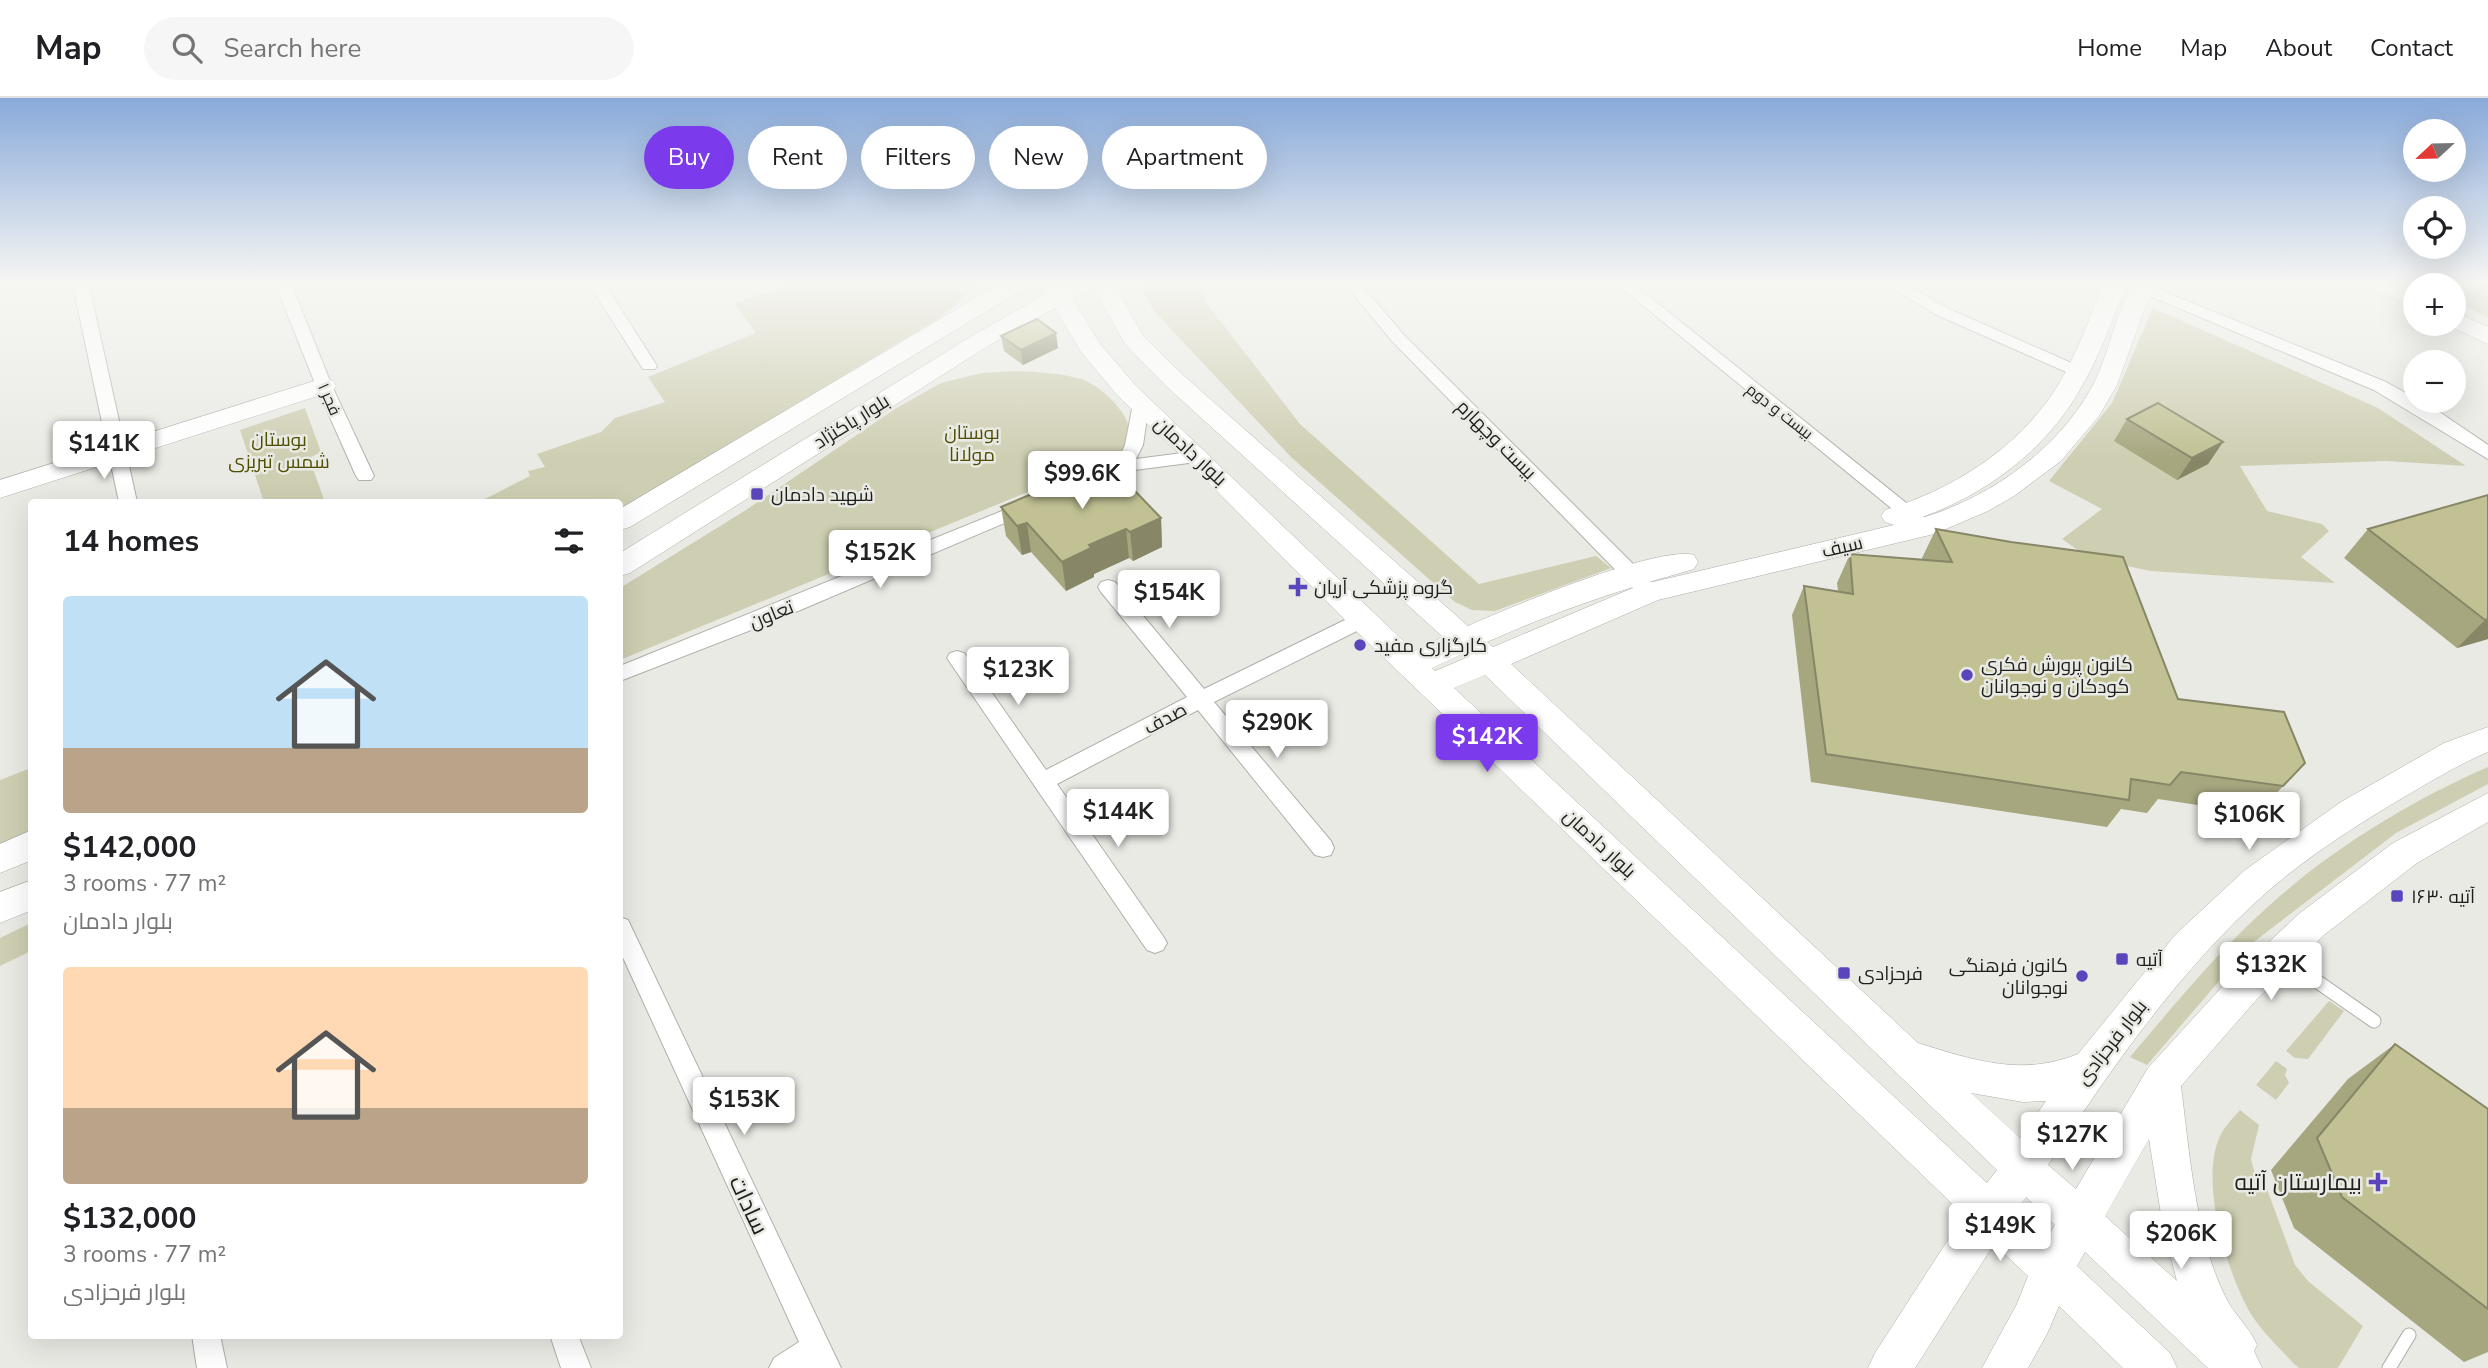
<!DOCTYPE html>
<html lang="en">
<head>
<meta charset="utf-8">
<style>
  body { margin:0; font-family:"Nunito Sans",Cairo,sans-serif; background:#f6f6f6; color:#202124; height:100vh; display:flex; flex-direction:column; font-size:26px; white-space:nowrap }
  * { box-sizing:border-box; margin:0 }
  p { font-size:23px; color:#757577 }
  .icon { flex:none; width:38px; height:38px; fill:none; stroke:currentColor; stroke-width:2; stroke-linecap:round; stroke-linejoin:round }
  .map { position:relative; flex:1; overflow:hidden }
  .sheet { position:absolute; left:28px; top:401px; width:595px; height:840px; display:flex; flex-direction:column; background:#fff; border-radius:7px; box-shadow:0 7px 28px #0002 }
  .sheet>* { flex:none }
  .top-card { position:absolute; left:644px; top:28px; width:665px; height:63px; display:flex; gap:14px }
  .needle { width:46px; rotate:248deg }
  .controls { position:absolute; left:2403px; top:21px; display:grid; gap:14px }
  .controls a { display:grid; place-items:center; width:63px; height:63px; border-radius:50%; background:#fff; box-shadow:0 7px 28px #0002; font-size:35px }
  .price { position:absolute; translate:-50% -60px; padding:0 16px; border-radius:7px; background:#fff; color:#222; font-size:23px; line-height:46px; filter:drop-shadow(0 2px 4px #0008) }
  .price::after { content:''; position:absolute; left:50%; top:42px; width:21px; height:16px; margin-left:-10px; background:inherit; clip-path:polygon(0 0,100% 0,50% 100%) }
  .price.selected { background:#7c3aed; color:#fff }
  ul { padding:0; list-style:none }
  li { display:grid; align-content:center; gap:14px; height:371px; padding:0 35px }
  li span { display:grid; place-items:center; height:217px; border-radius:7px; color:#555 }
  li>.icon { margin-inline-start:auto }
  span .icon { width:126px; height:126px; fill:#fffc; stroke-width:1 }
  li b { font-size:30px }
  h2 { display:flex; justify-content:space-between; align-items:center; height:84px; padding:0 35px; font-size:30px }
  .tag { padding:0 24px; border-radius:32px; background:#fff; box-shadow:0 7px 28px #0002; font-size:24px; line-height:63px }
  .tag.selected { background:#7c3aed; color:#fff }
  header { display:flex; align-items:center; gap:42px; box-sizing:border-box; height:98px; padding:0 35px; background:#fff; border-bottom:2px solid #e0e0e0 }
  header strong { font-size:33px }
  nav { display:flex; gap:38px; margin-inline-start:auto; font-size:24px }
  .search { width:490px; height:63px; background:#f6f6f6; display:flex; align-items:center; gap:18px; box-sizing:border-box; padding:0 24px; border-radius:38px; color:#757577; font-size:26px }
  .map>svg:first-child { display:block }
  .green { fill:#ceceb2 }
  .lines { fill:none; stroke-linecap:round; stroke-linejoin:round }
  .lane-casing { stroke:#afb0aa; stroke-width:15 }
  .street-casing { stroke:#afb0aa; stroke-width:2 }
  .secondary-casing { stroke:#afb0aa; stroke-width:1 }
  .lane { stroke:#fff; stroke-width:13 }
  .street { fill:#fff; fill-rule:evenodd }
  .secondary { fill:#fff; fill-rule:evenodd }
  .wall { fill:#a6a67f }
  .shaded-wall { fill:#878768 }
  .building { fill:#c1c194; stroke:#878768; stroke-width:2 }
  .poi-dot { fill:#5a45bd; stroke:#eaeae5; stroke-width:2.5 }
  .labels { text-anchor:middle; stroke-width:5; stroke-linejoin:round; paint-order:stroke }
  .far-street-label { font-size:16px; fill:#1e1e1c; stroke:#eaeae5 }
  .street-label { font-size:19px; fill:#1e1e1c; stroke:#eaeae5 }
  .park-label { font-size:19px; fill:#504e00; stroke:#eaeae5 }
  .poi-label { font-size:19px; fill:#1e1e1c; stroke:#eaeae5; text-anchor:start }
  .near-poi-label { font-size:23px; fill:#1e1e1c; stroke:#eaeae5; text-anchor:end }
  .near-street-label { font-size:23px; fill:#1e1e1c; stroke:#eaeae5 }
</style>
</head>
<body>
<header>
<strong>Map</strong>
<div class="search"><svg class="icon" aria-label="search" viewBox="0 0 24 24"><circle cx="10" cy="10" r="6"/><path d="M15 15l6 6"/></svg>Search here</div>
<nav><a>Home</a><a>Map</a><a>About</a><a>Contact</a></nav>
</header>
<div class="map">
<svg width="2488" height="1270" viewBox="0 0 2488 1270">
  <rect width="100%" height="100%" fill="#eaeae5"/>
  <!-- green -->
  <g class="green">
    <path d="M800 183H978L959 204 939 220 620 411V404H479L530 378 528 373 545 369 537 356 601 334 615 320 665 304 648 279 756 235 734 205Z"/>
    <path d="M1136 183H1200L1207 206 1300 326 1479 486 1596 458 1611 470 1495 513 1472 512 1455 504 1291 359 1154 213Z"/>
    <path d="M2413 183H2485L2488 185V220L2454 203V187H2422Z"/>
    <path d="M2153 210 2378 310 2466 368 2386 363 2240 368 2267 413 2322 426 2329 433 2301 459 2335 485 2151 473 2089 460 2062 441 2102 411 2049 383 2112 305Z"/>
    <path d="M1016 273C1037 274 1060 275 1081 281 1099 286 1130 315 1130 335 1130 342 1125 349 1122 355L620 562V490L746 412 895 311 941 285 982 275Z"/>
    <path d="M305 310 321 354 309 360 325 404H264L240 332Z"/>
    <path d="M2488 669V686L2396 735 2251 846 2147 967 2130 959C2175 906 2219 852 2271 806 2333 750 2412 702 2488 669Z"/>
    <path d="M31 670V733L0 747V682Z"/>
    <path d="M31 825V853L0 868V840Z"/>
    <path d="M2329 903 2344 913 2308 961 2295 960 2286 953Z"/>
    <path d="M2276 963 2287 971 2285 977 2289 985 2276 1002 2256 987Z"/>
    <path d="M2240 1012 2259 1027 2251 1061 2256 1080 2264 1083 2295 1167 2308 1183 2363 1228 2338 1270H2299L2293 1265C2279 1249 2262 1234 2251 1216 2227 1175 2201 1089 2218 1043 2222 1031 2232 1021 2240 1012Z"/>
  </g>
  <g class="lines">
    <defs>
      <g id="lane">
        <path d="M2282 859 2374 923"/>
        <path d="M2389 1270 2409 1237"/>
      </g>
      <g id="street">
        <path d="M72 183H88L137 404H119Z"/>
        <path d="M274 183H290L332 288 374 378 371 382H359L356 378 316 288Z"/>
        <path d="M587 183H603L657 268 655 271H643Z"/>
        <path d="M1342 183H1358L1404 237 1651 484 1654 489 1651 494H1637L1392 243Z"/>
        <path d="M1613 183H1630L1925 420 1928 424 1925 428H1913Z"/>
        <path d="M1880 183H1899L1949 211 2085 271 2087 274 2079 279 2073 277 1937 217Z"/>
        <path d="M2143 185 2386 284 2441 315 2488 347V361L2374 292 2138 193 2135 190 2138 187Z"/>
        <path d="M1141 301 1149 306 1143 347 1136 361 1198 353 1207 359 1204 363 1127 373 1097 386H1085L1082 382 1085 378 1117 364 1125 347 1133 306Z"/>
        <path d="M1029 402 1038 408 1035 412 777 522 620 583V568Z"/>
        <path d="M1108 482 1115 484 1204 591 1355 517H1369L1372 522 1369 527 1214 604 1331 743 1334 750 1331 757 1323 759 1315 757 1198 612 1057 686 1163 838 1167 845 1163 852 1155 855 1147 852 947 560 950 555 957 553 964 555 1046 672 1187 599 1101 494 1098 489 1101 484Z"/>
        <path d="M620 819 628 822 841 1270H769L774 1260 799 1244 620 853Z"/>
        <path d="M192 1237H220L227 1270H197Z"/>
        <path d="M550 1237H578L591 1270H561Z"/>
      </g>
      <g id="secondary">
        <path d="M1004 183H1031L1028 188 630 429 620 432V411Z"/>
        <path d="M1040 183H1062L1064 186 1069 183H1113L1143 238 1183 277 1468 528C1508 510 1658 447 1694 457L1698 464 1694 471C1623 491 1555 513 1487 544L1493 549 1640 487 1894 427 1885 424 1881 418 1885 412C1951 392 2014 353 2053 295 2076 261 2089 220 2105 183H2127C2113 221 2099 260 2078 295 2041 358 1976 403 1907 424 1981 406 2055 356 2092 289 2108 259 2113 224 2129 194L2138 183H2160L2146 207 2117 287 2099 318 2061 363 2014 398 1988 413 1934 436 1658 502 1511 566 1918 945C1973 962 2022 979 2078 956L2175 837 2245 772 2341 704 2444 645 2488 629V654C2457 667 2428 685 2399 702 2355 728 2306 760 2268 793 2180 871 2112 969 2048 1067L2076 1091 2148 970 2231 879 2300 815 2393 745 2488 695V724L2417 765 2324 837 2257 901 2181 988C2189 1052 2196 1140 2225 1198 2233 1216 2249 1228 2257 1247L2254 1253 2262 1270H2208L2085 1154 2077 1168 2170 1255 2177 1270H2123L2059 1208 2047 1236 2028 1270H1982L2017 1206 2028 1178 1994 1146 1915 1270H1868L1875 1255 1964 1117 1352 529 1191 367 1118 298 1081 254 1055 210 988 248 630 475 620 478V455L972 238 1047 195ZM1093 188 1125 246 1165 287 1443 539 1414 553 1136 288 1100 246 1072 200ZM1462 556 1466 560 1435 573 1432 570ZM1485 577 1997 1072 1987 1085 1454 590ZM1971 995 2023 1004 2046 1003 2020 1040ZM2149 1041 2163 1129 2177 1183 2105 1118ZM2026 1099 2055 1127 2047 1140 2017 1112Z"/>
        <path d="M2363 183H2392L2415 193V209L2366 188Z"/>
        <path d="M2454 214 2488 229V246L2446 226H2454Z"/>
        <path d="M324 280 333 283 336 288 333 293 0 400V382Z"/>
        <path d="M32 732V762L0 775V746Z"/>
        <path d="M32 782V812L0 825V794Z"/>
      </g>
    </defs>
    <!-- lane casing -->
    <use href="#lane" class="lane-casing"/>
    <!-- street casing -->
    <use href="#street" class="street-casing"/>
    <!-- secondary casing -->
    <use href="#secondary" class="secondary-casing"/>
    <!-- lane -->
    <use href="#lane" class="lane"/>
    <!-- street -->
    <use href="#street" class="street"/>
    <!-- secondary -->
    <use href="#secondary" class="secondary"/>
  </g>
  <!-- wall -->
  <g class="wall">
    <path d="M1001 238 1058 250 1023 267 1004 253Z"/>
    <path d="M2127 321 2223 344 2208 366 2177 382 2114 343Z"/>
    <path d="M2488 397V541L2457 550 2344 460 2368 431Z"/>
    <path d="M1001 409 1161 420 1162 449 1133 463 1129 460 1094 476V479L1066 493 1031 454 1022 457 1006 438Z"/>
    <path d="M1936 431 2178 601 2305 665 2257 716 2158 701 2147 715 2121 711 2107 729 1811 684 1792 517 1804 488 1838 493 1837 485 1850 456 1922 462V460Z"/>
    <path d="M2395 946 2488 1011V1254L2464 1264 2294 1130 2271 1072 2348 981Z"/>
  </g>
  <!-- shaded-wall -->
  <g class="shaded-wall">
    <path d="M1056 235 1058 250 1023 267 1021 252Z"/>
    <path d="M2223 344 2208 366 2177 382 2192 360Z"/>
    <path d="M1161 420 1162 449 1133 463 1130 434Z"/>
    <path d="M1027 425 1031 454 1022 457 1017 428Z"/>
    <path d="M1126 431 1129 460 1094 476V479L1066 493 1062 464 1089 447Z"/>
    <path d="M2488 521V541L2457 550 2485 522Z"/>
  </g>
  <!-- building -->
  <g class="building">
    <path d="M1037 221 1056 235 1021 252 1001 238Z"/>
    <path d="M2158 305 2223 344 2192 360 2127 321Z"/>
    <path d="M1103 366 1112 369 1161 420 1130 434 1126 431 1089 447 1091 450 1062 464 1027 425 1017 428 1001 409Z"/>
    <path d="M2488 397V521L2485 522 2368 431Z"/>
    <path d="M1936 431 2011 444 2123 459 2178 601 2284 614 2305 665 2283 688 2181 674 2170 687 2131 681 2129 702 1826 656 1804 488 1853 496 1850 456 1952 464Z"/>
    <path d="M2395 946 2488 1011V1211L2342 1099 2317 1040Z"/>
  </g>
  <!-- sky -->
  <linearGradient id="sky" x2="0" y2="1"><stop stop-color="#89aada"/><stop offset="0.51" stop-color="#f6f6f3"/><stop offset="1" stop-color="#f6f6f3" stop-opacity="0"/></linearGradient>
  <rect width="2488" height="361" fill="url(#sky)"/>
  <!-- markers -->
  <g class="poi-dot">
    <rect x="750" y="389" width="14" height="14" rx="3.5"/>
    <path d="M1294.5 478.5h7v7h7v7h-7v7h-7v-7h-7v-7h7z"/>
    <circle cx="1360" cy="547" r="7"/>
    <circle cx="1967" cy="577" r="7"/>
    <rect x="2390" y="791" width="14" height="14" rx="3.5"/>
    <rect x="2115" y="854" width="14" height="14" rx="3.5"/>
    <rect x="1837" y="868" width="14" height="14" rx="3.5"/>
    <circle cx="2082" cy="878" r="7"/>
    <path d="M2374.5 1073.5h7v7h7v7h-7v7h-7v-7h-7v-7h7z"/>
  </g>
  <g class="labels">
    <!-- far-street labels -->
    <g class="far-street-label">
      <text transform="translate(330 301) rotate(66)" y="6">فجر ۱</text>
      <text transform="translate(1780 313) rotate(38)" y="6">بیست و دوم</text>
    </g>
    <!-- street labels -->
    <g class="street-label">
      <text transform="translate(851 323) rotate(-32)" y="7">بلوار پاکنژاد</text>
      <text transform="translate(1497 341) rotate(45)" y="7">بیست وچهارم</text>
      <text transform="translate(1191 353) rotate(43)" y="7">بلوار دادمان</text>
      <text transform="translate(1842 448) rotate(-13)" y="7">سیف</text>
      <text transform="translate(771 516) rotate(-22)" y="7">تعاون</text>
      <text transform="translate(1165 620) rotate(-28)" y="7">صدف</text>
      <text transform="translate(1600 745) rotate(43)" y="7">بلوار دادمان</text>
      <text transform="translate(2111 944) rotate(-52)" y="7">بلوار فرحزادی</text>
    </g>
    <!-- park labels -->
    <g class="park-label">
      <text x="972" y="341">بوستان<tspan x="972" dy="22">مولانا</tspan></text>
      <text x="279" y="348">بوستان<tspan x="279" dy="22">شمس تبریزی</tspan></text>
    </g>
    <!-- poi labels -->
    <g class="poi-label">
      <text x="771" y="403">شهید دادمان</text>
      <text x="1314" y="496">گروه پزشکی آریان</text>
      <text x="1374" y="554">کارگزاری مفید</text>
      <text x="1981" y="573">کانون پرورش فکری<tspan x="1981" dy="22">کودکان و نوجوانان</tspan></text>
      <text x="2411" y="805">آتیه ۱۶۳۰</text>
      <text x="2136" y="868">آتیه</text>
      <text x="2068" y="874" text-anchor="end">کانون فرهنگی<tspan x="2068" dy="22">نوجوانان</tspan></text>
      <text x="1858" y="882">فرحزادی</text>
    </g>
    <!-- near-poi labels -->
    <g class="near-poi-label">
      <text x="2362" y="1092">بیمارستان آتیه</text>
    </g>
    <!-- near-street labels -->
    <g class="near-street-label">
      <text transform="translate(749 1107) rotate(65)" y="8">سادات</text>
    </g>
  </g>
</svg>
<div class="controls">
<a><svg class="needle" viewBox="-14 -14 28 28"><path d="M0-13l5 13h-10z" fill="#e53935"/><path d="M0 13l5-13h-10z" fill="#757577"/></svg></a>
<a><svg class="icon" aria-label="locate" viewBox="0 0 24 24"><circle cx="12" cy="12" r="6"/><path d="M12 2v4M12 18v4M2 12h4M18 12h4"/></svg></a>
<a>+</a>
<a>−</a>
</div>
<b class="price" style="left:104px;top:383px">$141K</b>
<b class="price" style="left:1082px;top:413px">$99.6K</b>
<b class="price" style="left:880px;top:492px">$152K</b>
<b class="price" style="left:1169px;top:532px">$154K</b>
<b class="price" style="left:1018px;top:609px">$123K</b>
<b class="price" style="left:1277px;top:662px">$290K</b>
<b class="price selected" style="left:1487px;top:676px">$142K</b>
<b class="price" style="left:1118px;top:751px">$144K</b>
<b class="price" style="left:2249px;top:754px">$106K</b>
<b class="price" style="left:2271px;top:904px">$132K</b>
<b class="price" style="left:744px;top:1039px">$153K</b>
<b class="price" style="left:2072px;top:1074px">$127K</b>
<b class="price" style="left:2000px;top:1165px">$149K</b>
<b class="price" style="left:2181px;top:1173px">$206K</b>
<div class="top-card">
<a class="tag selected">Buy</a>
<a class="tag">Rent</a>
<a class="tag">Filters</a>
<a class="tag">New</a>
<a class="tag">Apartment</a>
</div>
<section class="sheet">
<h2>14 homes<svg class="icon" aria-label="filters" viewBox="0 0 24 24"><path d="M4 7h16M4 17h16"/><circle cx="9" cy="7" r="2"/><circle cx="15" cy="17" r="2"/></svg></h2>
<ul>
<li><span style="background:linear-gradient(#bfe0f5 70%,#b9a48a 0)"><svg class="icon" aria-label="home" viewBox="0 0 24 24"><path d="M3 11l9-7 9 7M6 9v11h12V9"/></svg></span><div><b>$142,000</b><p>3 rooms · 77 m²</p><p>بلوار دادمان</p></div></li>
<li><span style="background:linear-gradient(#ffd9b3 65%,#b9a48a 0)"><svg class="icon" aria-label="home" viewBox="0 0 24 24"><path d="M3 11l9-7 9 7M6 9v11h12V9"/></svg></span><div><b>$132,000</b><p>3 rooms · 77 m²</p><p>بلوار فرحزادی</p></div></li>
</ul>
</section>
</div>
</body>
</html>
